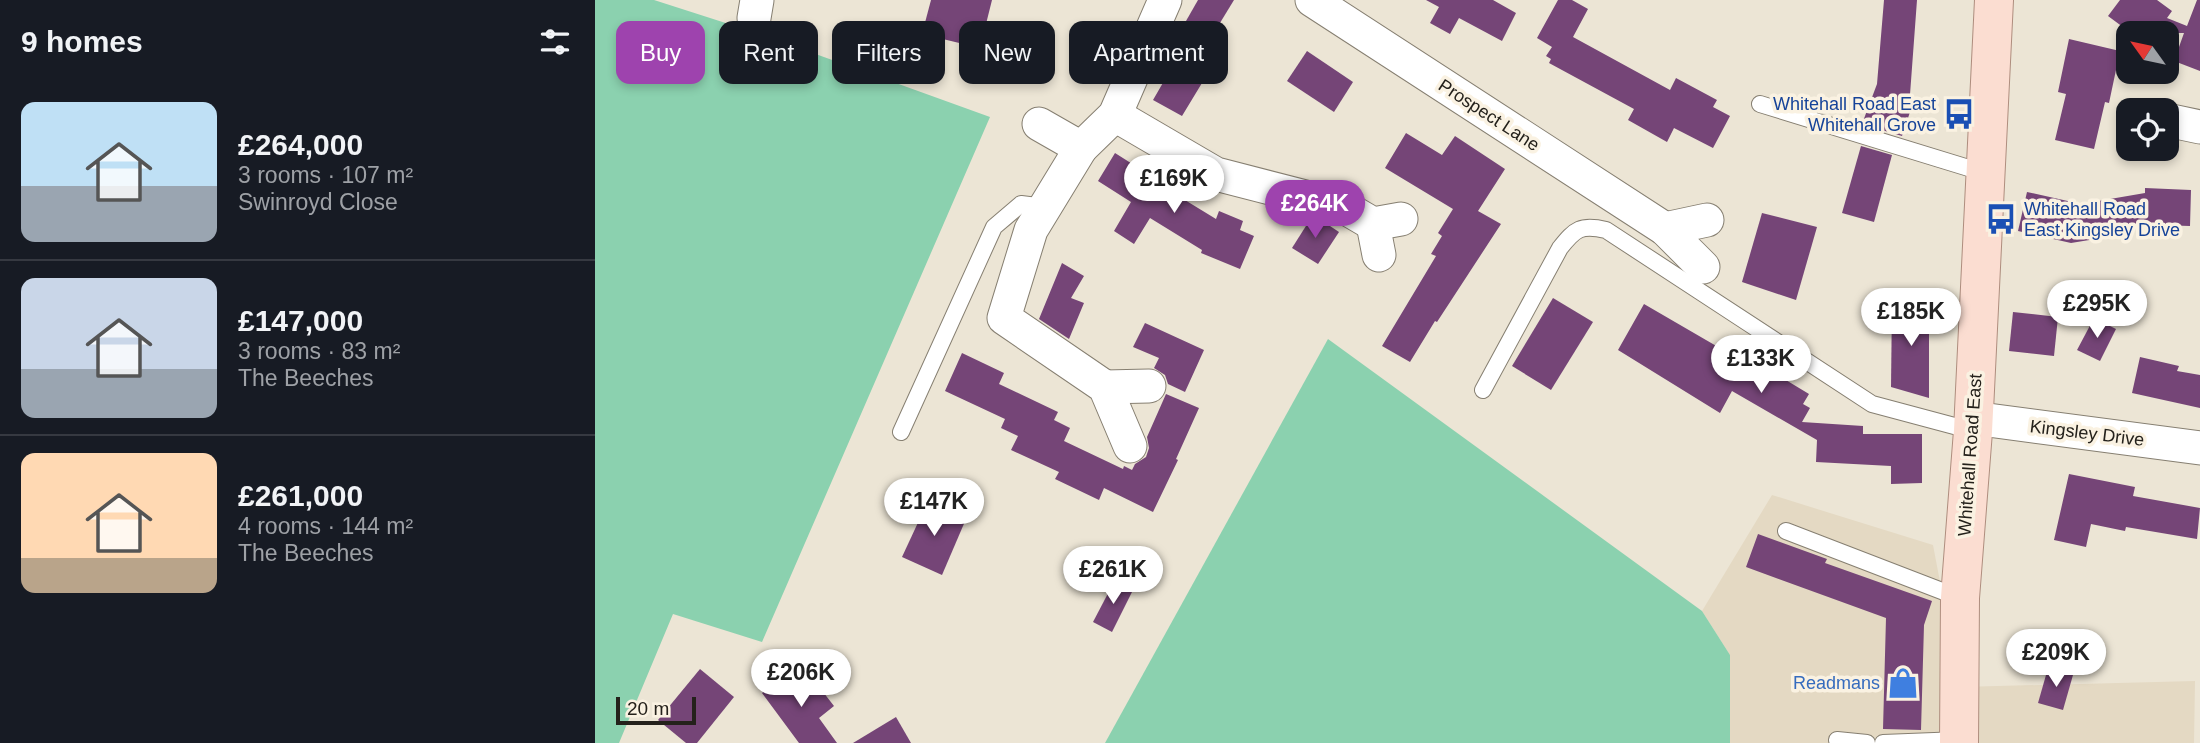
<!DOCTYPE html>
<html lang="en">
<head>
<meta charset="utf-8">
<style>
  body { margin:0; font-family:Helvetica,sans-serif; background:#20242c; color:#f1f3f6; height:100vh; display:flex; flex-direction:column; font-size:26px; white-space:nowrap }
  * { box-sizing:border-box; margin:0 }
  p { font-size:23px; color:#9ea1a6 }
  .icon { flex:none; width:38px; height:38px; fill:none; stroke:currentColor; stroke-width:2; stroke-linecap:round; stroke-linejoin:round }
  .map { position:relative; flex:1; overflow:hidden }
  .side { display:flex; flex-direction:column; background:#171b24; width:595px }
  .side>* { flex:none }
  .guide { position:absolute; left:21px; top:21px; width:665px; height:63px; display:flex; gap:14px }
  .needle { width:46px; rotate:303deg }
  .controls { position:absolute; left:1521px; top:21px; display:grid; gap:14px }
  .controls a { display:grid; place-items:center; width:63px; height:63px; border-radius:14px; background:#171b24; box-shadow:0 4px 10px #0003; font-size:35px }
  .scale { position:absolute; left:21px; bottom:18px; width:80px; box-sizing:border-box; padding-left:7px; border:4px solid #24211b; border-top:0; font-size:19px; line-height:24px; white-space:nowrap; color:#24211b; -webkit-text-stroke:5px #faf2e2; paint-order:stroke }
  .price { position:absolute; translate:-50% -60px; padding:0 16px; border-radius:24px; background:#fff; color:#222; font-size:23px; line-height:46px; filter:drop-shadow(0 2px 4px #0008) }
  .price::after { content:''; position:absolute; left:50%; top:42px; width:21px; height:16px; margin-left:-10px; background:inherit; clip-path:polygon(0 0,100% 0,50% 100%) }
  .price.active { background:#9e43ae; color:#fff }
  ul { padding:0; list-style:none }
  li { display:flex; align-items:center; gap:21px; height:175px; padding:0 21px }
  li+li { border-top:2px solid #363941 }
  li span { display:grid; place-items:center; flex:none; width:196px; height:140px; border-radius:14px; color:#555 }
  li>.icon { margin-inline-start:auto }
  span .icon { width:84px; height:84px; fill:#fffc; stroke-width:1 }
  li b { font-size:30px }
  h2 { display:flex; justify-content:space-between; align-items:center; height:84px; padding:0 21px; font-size:30px }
  .pill { padding:0 24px; border-radius:14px; background:#171b24; box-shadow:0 4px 10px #0003; font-size:24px; line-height:63px }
  .pill.active { background:#9e43ae; color:#fff }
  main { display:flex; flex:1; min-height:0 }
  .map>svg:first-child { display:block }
  .built { fill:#e4d9c3 }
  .green { fill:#8bd1af }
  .building { fill:#754577 }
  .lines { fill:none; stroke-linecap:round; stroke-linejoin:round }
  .lane-casing { stroke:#867f71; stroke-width:18 }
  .street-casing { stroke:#867f71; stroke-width:35 }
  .primary-casing { stroke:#ae8d7e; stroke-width:40 }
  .lane { stroke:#fff; stroke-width:16 }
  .street { stroke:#fff; stroke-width:33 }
  .primary { stroke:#fbddd1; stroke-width:38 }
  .labels { text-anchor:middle; stroke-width:7; stroke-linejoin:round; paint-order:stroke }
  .transit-label { font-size:18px; fill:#164399; stroke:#faf2e2; text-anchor:end }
  .street-label { font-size:18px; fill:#24211b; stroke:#faf2e2 }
  .shop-label { font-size:18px; fill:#366cbe; stroke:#faf2e2; text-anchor:end }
</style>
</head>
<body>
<main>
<section class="side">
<h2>9 homes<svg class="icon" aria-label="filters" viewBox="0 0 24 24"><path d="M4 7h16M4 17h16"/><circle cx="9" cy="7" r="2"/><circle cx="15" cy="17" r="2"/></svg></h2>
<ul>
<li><span style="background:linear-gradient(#bfe0f5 60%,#9aa5b1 0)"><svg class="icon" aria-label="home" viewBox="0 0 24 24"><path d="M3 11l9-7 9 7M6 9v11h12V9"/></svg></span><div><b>£264,000</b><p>3 rooms · 107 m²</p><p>Swinroyd Close</p></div></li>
<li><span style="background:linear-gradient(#c9d6e8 65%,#9aa5b1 0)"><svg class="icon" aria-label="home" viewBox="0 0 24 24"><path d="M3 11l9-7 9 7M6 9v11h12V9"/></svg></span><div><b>£147,000</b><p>3 rooms · 83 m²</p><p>The Beeches</p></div></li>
<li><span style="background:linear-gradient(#ffd9b3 75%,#b9a48a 0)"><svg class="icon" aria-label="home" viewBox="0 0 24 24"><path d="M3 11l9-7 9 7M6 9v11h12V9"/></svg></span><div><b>£261,000</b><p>4 rooms · 144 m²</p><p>The Beeches</p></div></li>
</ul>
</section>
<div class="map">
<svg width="1605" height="743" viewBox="0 0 1605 743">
  <rect width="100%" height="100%" fill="#ece5d5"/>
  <!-- built -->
  <path class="built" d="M1177 495 1338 545 1365 687 1600 681 1599 743H1135V655L1107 611Z"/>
  <!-- green -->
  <g class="green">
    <path d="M0 0H59L168 35 395 117 167 642 78 614 24 743H0Z"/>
    <path d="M733 339 1107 611 1135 655V743H510Z"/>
  </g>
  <!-- building -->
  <g class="building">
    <path d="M336 0H397L385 48 327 34Z"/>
    <path d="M603 0H639L617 36 591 21Z"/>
    <path d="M831 0H898L921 13 907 41 864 18 855 34 835 23 844 7Z"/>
    <path d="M963 0H977L993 9 978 37 1075 90 1081 78 1122 100 1118 107 1135 116 1118 148 1079 128 1072 142 1033 120 1039 109 954 63 956 59 951 56 957 47 942 38Z"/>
    <path d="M1289 0H1322L1314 108 1316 109 1307 136 1267 124 1282 84Z"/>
    <path d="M1525 0H1562L1577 11 1572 18 1592 26 1602 0H1605V71L1579 61 1589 33H1536L1513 16Z"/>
    <path d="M608 39 627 50 587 116 558 100 580 62 590 68Z"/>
    <path d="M1474 39 1525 51 1514 103 1510 102 1499 149 1460 140 1471 94 1463 92Z"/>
    <path d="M712 51 758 82 739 112 692 81Z"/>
    <path d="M811 133 847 155 860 136 910 169 883 211 906 224 842 322 840 321 815 362 787 346 841 256 836 254 847 236 843 233 858 209 790 168Z"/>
    <path d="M1266 146 1297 155 1279 222 1247 213Z"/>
    <path d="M520 153 550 172 549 175 621 219 624 211 648 221 645 230 659 236 645 269 606 253 607 250 555 218 539 244 519 231 536 202 503 181Z"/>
    <path d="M1550 188 1596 190 1595 226 1530 224 1531 234 1476 243 1423 231 1432 192 1486 204 1550 193Z"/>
    <path d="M1167 213 1222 227 1201 300 1147 282Z"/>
    <path d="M716 218 729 222 744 232 723 264 697 248Z"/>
    <path d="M467 263 489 276 476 298 489 303 474 339 444 319Z"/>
    <path d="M958 298 998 322 956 390 917 366Z"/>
    <path d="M1297 302H1334V398L1296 387Z"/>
    <path d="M1049 304 1173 376 1176 371 1214 394 1208 404 1215 408 1207 422 1268 426V434H1327V483L1296 484V466L1221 462 1222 440 1137 391 1125 413 1023 350Z"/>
    <path d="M1418 312 1463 317 1459 356 1414 351Z"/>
    <path d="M1499 318 1521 329 1505 361 1482 350Z"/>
    <path d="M550 323 609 350 590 392 573 384 570 375 559 368 564 358 538 347Z"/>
    <path d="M367 353 409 373 404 384 463 412 459 420 475 428 469 441 528 469 529 466 537 470 540 464 551 457 554 448 552 437 571 394 604 408 581 459 583 460 558 512 509 488 504 500 460 479 464 472 416 450 423 436 406 428 410 419 350 391Z"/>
    <path d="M1545 357 1584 366 1582 371 1605 375V408L1537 393Z"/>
    <path d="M1474 474 1540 487 1538 496 1605 508 1602 539 1531 527 1530 531 1496 524 1491 547 1459 540Z"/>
    <path d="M333 501 371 519 347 575 307 557Z"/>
    <path d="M1163 534 1232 559 1230 563 1337 601 1329 625 1326 730 1288 729 1291 618 1151 567Z"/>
    <path d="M520 580 538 590 517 632 498 622Z"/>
    <path d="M1453 668 1478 675 1468 710 1443 703Z"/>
    <path d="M105 669 139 697 102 743H91L63 720Z"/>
    <path d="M199 670 217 695 225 688 239 706 224 718 242 743H204L167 693Z"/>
    <path d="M301 717 316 743H258Z"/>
  </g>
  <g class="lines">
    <defs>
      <g id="lane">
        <path d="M1165 104 1390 173"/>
        <path d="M888 390 965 248C980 229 986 224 1011 230L1277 404 1378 431"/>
        <path d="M306 432 399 227 426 204 450 207"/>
        <path d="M1191 531 1365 598"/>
        <path d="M1242 740 1272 743"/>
        <path d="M1288 743 1365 740"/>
      </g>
      <g id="street">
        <path d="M717 0 1070 229 1108 267"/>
        <path d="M159 18 162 0"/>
        <path d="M520 115 621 174 749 207 778 224 806 219"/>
        <path d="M1572 120 1605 127"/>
        <path d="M444 124 486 148"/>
        <path d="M778 224 784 255"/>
        <path d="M1070 229 1112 220"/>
        <path d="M510 387 554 386"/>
        <path d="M1378 418 1605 448"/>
        <path d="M535 446 510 387 409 318 436 230 486 148 520 115 570 0"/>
      </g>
      <path id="primary" d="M1364 743 1365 598 1378 431 1399 0"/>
    </defs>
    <!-- lane casing -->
    <use href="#lane" class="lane-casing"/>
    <!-- street casing -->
    <use href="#street" class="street-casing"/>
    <!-- primary casing -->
    <use href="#primary" class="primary-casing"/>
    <!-- lane -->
    <use href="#lane" class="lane"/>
    <!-- street -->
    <use href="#street" class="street"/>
    <!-- primary -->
    <use href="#primary" class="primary"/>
  </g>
  <!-- icons -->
  <defs>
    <symbol id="bus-bare" viewBox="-9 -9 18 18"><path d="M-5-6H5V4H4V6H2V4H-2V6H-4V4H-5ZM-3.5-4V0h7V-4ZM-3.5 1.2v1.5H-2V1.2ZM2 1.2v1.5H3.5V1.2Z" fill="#1a4fb4" stroke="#faf2e2" stroke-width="2.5" paint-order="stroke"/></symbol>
    <symbol id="shop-bare" viewBox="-9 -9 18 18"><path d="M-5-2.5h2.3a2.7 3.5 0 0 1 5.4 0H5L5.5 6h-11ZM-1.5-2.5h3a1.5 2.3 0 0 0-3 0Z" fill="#3f7fe0" stroke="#faf2e2" stroke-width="2.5" paint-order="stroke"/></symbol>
  </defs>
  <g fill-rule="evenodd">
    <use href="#bus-bare" x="1342" y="92" width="44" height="44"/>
    <use href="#bus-bare" x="1384" y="197" width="44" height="44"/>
    <use href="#shop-bare" x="1286" y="661" width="44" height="44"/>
  </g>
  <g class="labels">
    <!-- transit labels -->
    <g class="transit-label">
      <text x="1341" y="110">Whitehall Road East<tspan x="1341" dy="21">Whitehall Grove</tspan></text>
      <text x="1429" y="215" text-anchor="start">Whitehall Road<tspan x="1429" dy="21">East Kingsley Drive</tspan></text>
    </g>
    <!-- street labels -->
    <g class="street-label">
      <text transform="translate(894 115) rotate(33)" y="6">Prospect Lane</text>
      <text transform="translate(1492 433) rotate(7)" y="6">Kingsley Drive</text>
      <text transform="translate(1375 455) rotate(-86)" y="6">Whitehall Road East</text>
    </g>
    <!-- shop labels -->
    <g class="shop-label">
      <text x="1285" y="689">Readmans</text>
    </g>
  </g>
</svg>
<div class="controls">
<a><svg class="needle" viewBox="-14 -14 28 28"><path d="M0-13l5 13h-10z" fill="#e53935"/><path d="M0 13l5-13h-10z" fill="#9ea1a6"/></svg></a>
<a><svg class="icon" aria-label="locate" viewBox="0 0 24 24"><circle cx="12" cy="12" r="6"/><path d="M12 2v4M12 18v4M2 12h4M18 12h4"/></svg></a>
</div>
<div class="scale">20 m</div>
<b class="price" style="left:579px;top:215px">£169K</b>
<b class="price active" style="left:720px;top:240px">£264K</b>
<b class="price" style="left:1502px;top:340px">£295K</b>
<b class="price" style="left:1316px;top:348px">£185K</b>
<b class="price" style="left:1166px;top:395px">£133K</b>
<b class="price" style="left:339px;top:538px">£147K</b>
<b class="price" style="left:518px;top:606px">£261K</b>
<b class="price" style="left:1461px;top:689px">£209K</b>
<b class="price" style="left:206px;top:709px">£206K</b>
<div class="guide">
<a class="pill active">Buy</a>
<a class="pill">Rent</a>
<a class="pill">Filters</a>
<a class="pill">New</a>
<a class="pill">Apartment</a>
</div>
</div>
</main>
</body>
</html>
